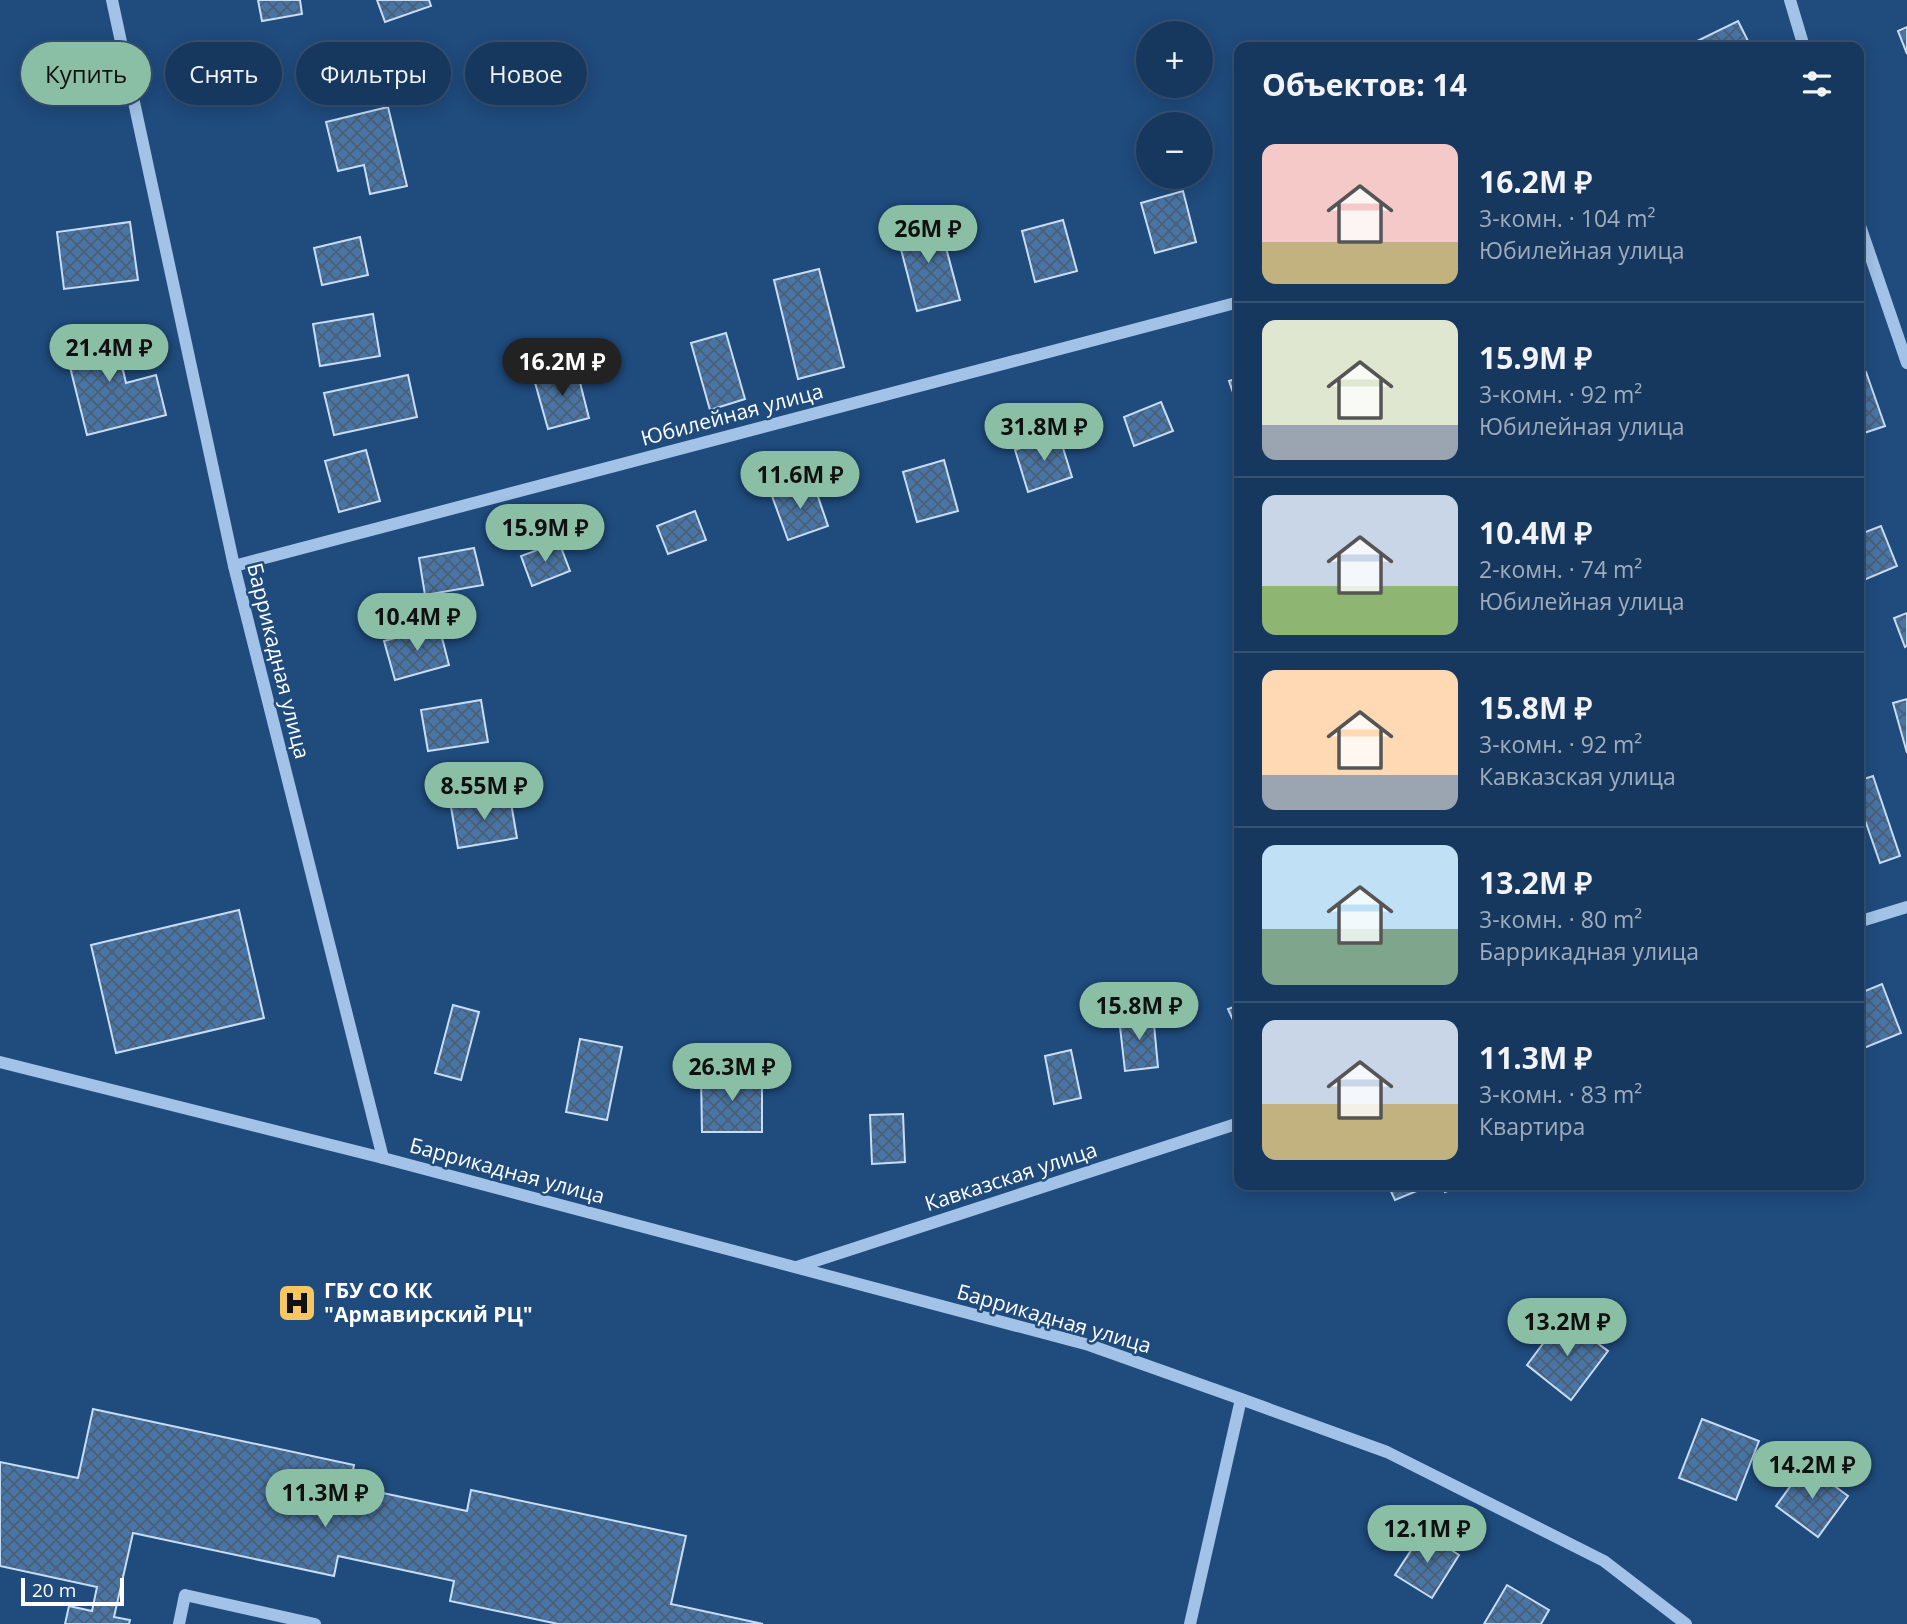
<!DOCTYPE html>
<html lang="ru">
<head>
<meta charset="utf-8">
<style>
  body { margin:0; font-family:"Open Sans",sans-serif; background:#244367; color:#f1f3f6; height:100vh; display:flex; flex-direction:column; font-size:26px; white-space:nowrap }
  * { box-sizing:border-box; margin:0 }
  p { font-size:23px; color:#9eacbc }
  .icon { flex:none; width:38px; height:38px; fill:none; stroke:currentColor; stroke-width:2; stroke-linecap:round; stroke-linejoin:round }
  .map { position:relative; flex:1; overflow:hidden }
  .side { position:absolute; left:1234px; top:42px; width:630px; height:1148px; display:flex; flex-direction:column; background:#17385e; border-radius:14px; box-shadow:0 4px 18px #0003,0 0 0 2px #365273 }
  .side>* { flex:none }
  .hud { position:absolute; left:21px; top:42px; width:665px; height:63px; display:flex; gap:14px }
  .buttons { position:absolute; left:1136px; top:21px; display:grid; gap:14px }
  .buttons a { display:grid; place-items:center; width:77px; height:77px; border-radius:50%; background:#17385e; box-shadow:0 4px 18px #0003,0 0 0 2px #365273; font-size:35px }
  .scale { position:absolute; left:21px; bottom:18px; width:103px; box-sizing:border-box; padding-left:7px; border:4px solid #fff; border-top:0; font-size:19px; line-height:24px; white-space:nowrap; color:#fff; -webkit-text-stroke:5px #1f4b7d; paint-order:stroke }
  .price { position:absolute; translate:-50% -60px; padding:0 16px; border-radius:24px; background:#8abfa5; color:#111; font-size:23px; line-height:46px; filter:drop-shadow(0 2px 4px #0008) }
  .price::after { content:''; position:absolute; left:50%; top:42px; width:21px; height:16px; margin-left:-10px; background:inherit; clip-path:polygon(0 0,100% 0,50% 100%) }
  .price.on { background:#222; color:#fff }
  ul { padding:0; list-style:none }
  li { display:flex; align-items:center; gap:21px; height:175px; padding:0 28px }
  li+li { border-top:2px solid #365273 }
  li span { display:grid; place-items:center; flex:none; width:196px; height:140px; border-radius:14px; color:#555 }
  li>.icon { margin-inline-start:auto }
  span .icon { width:84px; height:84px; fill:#fffc; stroke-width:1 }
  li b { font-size:30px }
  h2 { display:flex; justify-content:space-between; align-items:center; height:84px; padding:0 28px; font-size:30px }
  .pill { padding:0 24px; border-radius:32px; background:#17385e; box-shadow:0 4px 18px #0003,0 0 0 2px #365273; font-size:24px; line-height:63px }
  .pill.on { background:#8abfa5; color:#111 }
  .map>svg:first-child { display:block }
  .building { fill:url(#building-cross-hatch); stroke:#c6ddf5; stroke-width:2 }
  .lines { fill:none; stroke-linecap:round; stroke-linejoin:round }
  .minor { stroke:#a2c3e7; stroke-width:12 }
  .labels { text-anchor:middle; stroke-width:5; stroke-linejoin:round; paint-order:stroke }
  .street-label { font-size:21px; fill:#fff; stroke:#1f4b7d }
  .poi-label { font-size:21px; font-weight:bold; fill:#fff; stroke:#1f4b7d; text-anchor:start }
</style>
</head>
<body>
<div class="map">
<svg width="1907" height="1624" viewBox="0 0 1907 1624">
  <defs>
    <pattern id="building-cross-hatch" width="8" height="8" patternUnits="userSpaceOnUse" patternTransform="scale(1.75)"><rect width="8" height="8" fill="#4875a6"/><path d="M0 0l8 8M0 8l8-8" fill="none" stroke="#4a5e74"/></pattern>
  </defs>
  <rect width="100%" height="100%" fill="#1f4b7d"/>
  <!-- building -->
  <g class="building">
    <path d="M258 0H300L302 14 262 21Z"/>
    <path d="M377 0H429L431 6 385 22Z"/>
    <path d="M1738 21 1751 47H1695L1693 43Z"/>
    <path d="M1907 27V54L1898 31Z"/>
    <path d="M388 107 407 186 370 194 364 165 338 171 326 122Z"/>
    <path d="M1183 191 1196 242 1155 253 1141 203Z"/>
    <path d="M938 218 960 300 917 311 896 230Z"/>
    <path d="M1063 220 1077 271 1035 282 1022 231Z"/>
    <path d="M130 222 138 280 64 289 57 232Z"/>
    <path d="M360 237 368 275 322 285 314 248Z"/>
    <path d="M819 269 844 367 798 379 774 280Z"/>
    <path d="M373 314 380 356 320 366 313 324Z"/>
    <path d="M113 327 126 383 156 375 166 415 87 435 63 339Z"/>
    <path d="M726 333 745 399 710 410 691 343Z"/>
    <path d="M576 367 589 418 548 429 534 379Z"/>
    <path d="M1866 372 1885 426 1858 435V375Z"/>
    <path d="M408 375 417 417 334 435 324 393Z"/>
    <path d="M1239 378V410L1229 381Z"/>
    <path d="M1161 402 1173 431 1134 446 1124 417Z"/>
    <path d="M1059 435 1072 477 1028 492 1015 450Z"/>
    <path d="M366 450 380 501 339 512 325 461Z"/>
    <path d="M944 460 958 511 917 522 903 472Z"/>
    <path d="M813 482 828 526 788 540 772 496Z"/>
    <path d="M695 511 706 540 668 554 657 526Z"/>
    <path d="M1881 526 1897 566 1859 582 1858 535Z"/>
    <path d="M559 542 570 571 532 586 521 556Z"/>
    <path d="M474 548 483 585 425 595 419 558Z"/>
    <path d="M1907 613V646L1905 647 1894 618Z"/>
    <path d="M439 626 449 665 395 680 384 641Z"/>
    <path d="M1907 699V753L1893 703Z"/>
    <path d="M481 700 488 742 428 751 421 710Z"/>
    <path d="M1873 776 1900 856 1880 863 1858 800V781Z"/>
    <path d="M510 797 517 838 458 848 451 807Z"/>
    <path d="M239 910 264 1018 116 1053 91 945Z"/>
    <path d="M1882 984 1901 1033 1859 1050 1858 994Z"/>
    <path d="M453 1005 479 1012 461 1080 435 1073Z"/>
    <path d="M1239 1005V1033L1228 1009Z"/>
    <path d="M1153 1014 1158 1067 1125 1071 1119 1018Z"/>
    <path d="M580 1039 622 1047 607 1120 566 1112Z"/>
    <path d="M1071 1050 1081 1098 1054 1104 1045 1056Z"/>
    <path d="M701 1074H762V1132H702Z"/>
    <path d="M903 1114 905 1162 872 1164 870 1115Z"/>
    <path d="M1388 1185H1428L1429 1186 1395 1200Z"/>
    <path d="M1442 1185H1463L1445 1192Z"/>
    <path d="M1563 1317 1608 1351 1571 1400 1527 1365Z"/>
    <path d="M93 1409 354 1465 350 1486 467 1511 471 1490 686 1536 671 1604 763 1624H558L450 1601 454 1581 338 1556 334 1576 133 1533 114 1617 130 1620 129 1624H65L69 1606 92 1611 97 1587 0 1566V1462L78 1478Z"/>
    <path d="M1702 1419 1759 1441 1736 1500 1679 1478Z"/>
    <path d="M1806 1465 1848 1496 1818 1537 1776 1506Z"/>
    <path d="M1423 1532 1459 1555 1432 1598 1395 1575Z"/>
    <path d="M1507 1585 1549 1610 1541 1624H1484Z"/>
  </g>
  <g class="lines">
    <!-- minor -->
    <g class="minor">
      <path d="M112 0 234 566 383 1158 1089 1345 1241 1399 1387 1452 1604 1561 1686 1624"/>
      <path d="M1790 0 1804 47"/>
      <path d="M1858 220 1907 363"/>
      <path d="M234 566 1239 302"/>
      <path d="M1858 922 1907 907"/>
      <path d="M0 1062 383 1158"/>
      <path d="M797 1267 1239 1123"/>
      <path d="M179 1624 185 1595 315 1624"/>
      <path d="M1190 1624 1241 1399"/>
    </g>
  </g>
  <!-- icons -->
  <defs>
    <symbol id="hospital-square" viewBox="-11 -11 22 22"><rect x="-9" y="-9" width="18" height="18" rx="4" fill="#f5c662" stroke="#1f4b7d"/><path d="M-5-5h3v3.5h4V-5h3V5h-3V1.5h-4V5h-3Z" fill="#111"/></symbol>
  </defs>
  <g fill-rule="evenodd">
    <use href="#hospital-square" x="275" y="1281" width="44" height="44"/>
  </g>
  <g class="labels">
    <!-- street labels -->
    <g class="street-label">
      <text transform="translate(732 415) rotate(-15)" y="7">Юбилейная улица</text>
      <text transform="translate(278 661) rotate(76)" y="7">Баррикадная улица</text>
      <text transform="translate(507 1171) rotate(15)" y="7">Баррикадная улица</text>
      <text transform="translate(1011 1177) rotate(-18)" y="7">Кавказская улица</text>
      <text transform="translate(1054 1319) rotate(16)" y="7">Баррикадная улица</text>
    </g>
    <!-- poi labels -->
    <g class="poi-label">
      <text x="324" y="1298">ГБУ СО КК<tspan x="324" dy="24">"Армавирский РЦ"</tspan></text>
    </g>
  </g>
</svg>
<div class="buttons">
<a>+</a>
<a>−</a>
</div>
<div class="scale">20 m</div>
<b class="price" style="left:928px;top:265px">26M ₽</b>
<b class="price" style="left:109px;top:384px">21.4M ₽</b>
<b class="price on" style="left:562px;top:398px">16.2M ₽</b>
<b class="price" style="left:1044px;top:463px">31.8M ₽</b>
<b class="price" style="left:800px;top:511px">11.6M ₽</b>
<b class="price" style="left:545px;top:564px">15.9M ₽</b>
<b class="price" style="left:417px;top:653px">10.4M ₽</b>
<b class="price" style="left:484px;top:822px">8.55M ₽</b>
<b class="price" style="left:1139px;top:1042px">15.8M ₽</b>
<b class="price" style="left:732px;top:1103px">26.3M ₽</b>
<b class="price" style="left:1567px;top:1358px">13.2M ₽</b>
<b class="price" style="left:1812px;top:1501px">14.2M ₽</b>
<b class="price" style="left:325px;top:1529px">11.3M ₽</b>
<b class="price" style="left:1427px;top:1565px">12.1M ₽</b>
<div class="hud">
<a class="pill on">Купить</a>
<a class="pill">Снять</a>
<a class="pill">Фильтры</a>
<a class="pill">Новое</a>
</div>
<section class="side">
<h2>Объектов: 14<svg class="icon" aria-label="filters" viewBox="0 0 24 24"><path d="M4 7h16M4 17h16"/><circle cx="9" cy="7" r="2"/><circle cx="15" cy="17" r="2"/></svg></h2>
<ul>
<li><span style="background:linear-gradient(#f6c9c9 70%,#c2b280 0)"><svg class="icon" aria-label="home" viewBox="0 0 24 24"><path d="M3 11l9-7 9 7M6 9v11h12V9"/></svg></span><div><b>16.2M ₽</b><p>3-комн. · 104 m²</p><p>Юбилейная улица</p></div></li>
<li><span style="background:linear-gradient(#dfe7d0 75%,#9aa5b1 0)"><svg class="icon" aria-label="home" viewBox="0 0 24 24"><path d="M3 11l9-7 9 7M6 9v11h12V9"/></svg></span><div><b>15.9M ₽</b><p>3-комн. · 92 m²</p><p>Юбилейная улица</p></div></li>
<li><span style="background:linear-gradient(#c9d6e8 65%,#8fb573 0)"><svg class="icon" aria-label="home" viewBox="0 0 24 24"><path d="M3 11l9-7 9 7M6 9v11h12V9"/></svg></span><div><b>10.4M ₽</b><p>2-комн. · 74 m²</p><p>Юбилейная улица</p></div></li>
<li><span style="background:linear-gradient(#ffd9b3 75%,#9aa5b1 0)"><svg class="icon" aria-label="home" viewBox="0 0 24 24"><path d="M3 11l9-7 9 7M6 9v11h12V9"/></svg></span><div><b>15.8M ₽</b><p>3-комн. · 92 m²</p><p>Кавказская улица</p></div></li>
<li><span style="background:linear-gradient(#bfe0f5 60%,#7fa58c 0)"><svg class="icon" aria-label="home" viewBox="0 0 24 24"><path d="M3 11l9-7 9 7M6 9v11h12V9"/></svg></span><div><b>13.2M ₽</b><p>3-комн. · 80 m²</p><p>Баррикадная улица</p></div></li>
<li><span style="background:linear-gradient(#c9d6e8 60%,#c2b280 0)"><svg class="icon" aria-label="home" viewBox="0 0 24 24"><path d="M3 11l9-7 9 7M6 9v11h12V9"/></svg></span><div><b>11.3M ₽</b><p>3-комн. · 83 m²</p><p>Квартира</p></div></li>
</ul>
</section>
</div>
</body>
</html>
